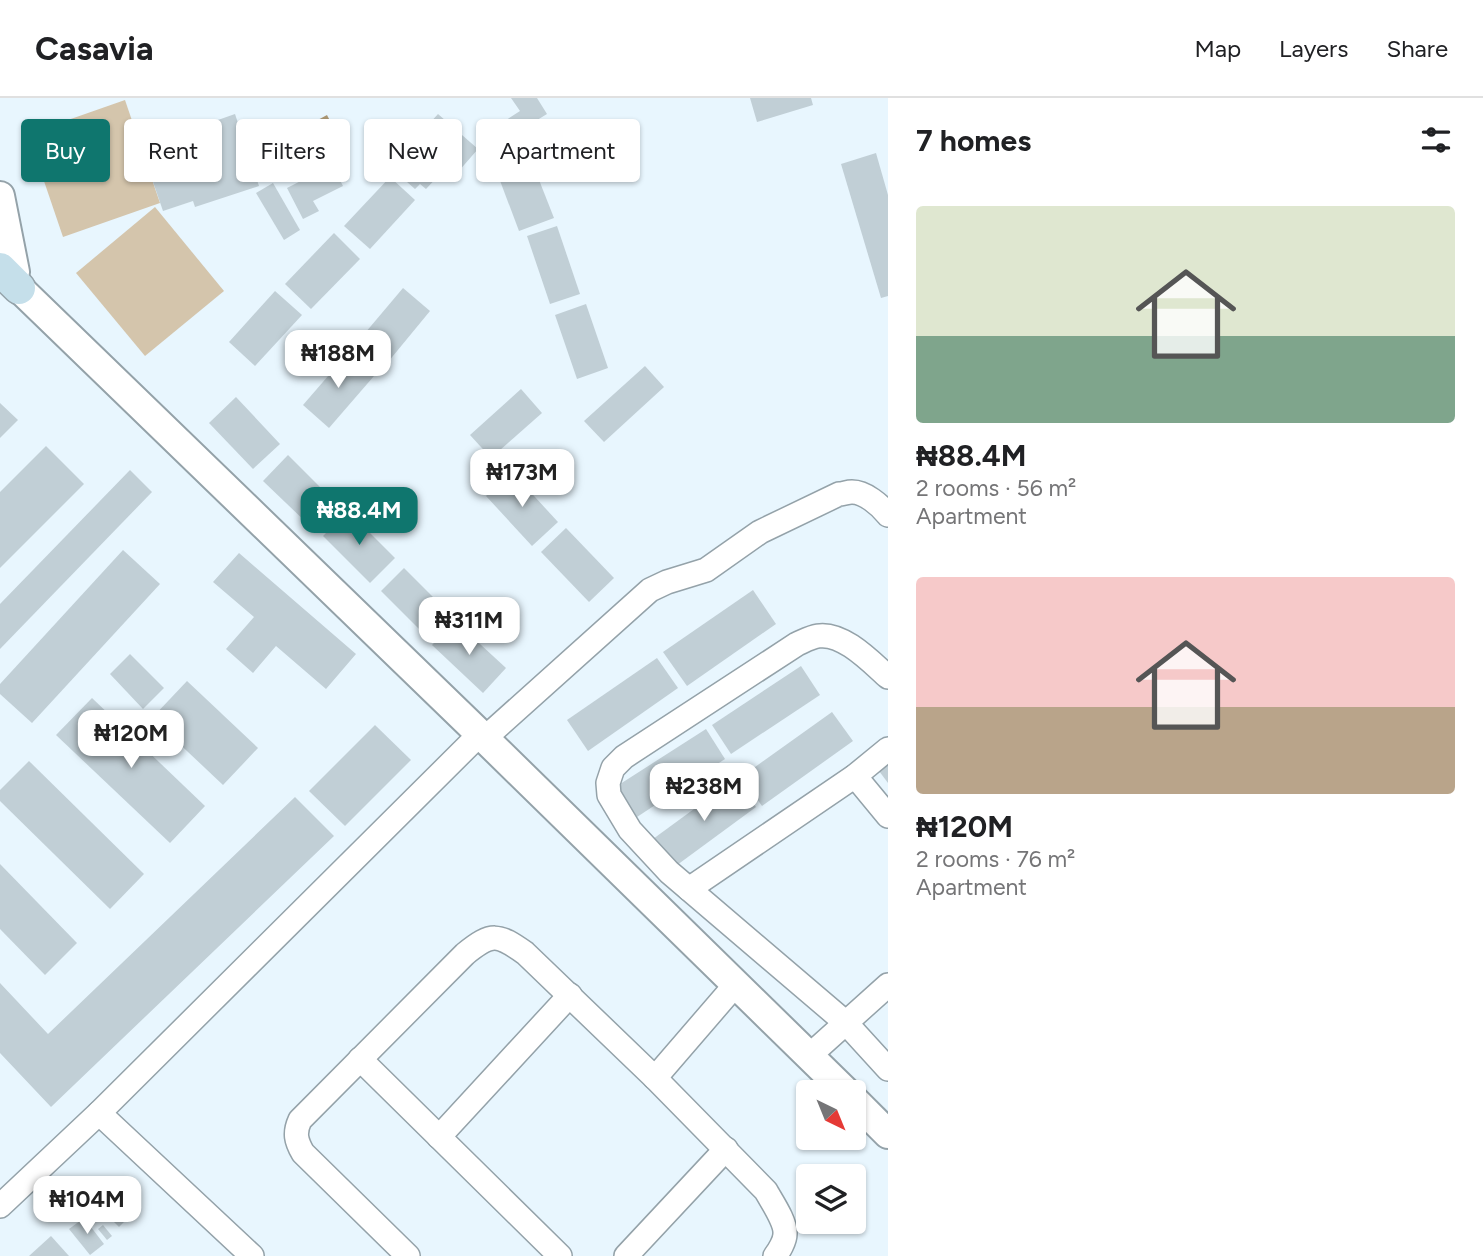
<!DOCTYPE html>
<html lang="en">
<head>
<meta charset="utf-8">
<style>
  body { margin:0; font-family:Figtree,sans-serif; background:#f6f6f6; color:#202124; height:100vh; display:flex; flex-direction:column; font-size:26px; white-space:nowrap }
  * { box-sizing:border-box; margin:0 }
  p { font-size:23px; color:#757577 }
  .icon { flex:none; width:38px; height:38px; fill:none; stroke:currentColor; stroke-width:2; stroke-linecap:round; stroke-linejoin:round }
  .map { position:relative; flex:1; overflow:hidden }
  .side { display:flex; flex-direction:column; background:#fff; width:595px }
  .side>* { flex:none }
  .guide { position:absolute; left:21px; top:21px; width:665px; height:63px; display:flex; gap:14px }
  .needle { width:46px; rotate:137deg }
  .tools { position:absolute; left:796px; top:982px; display:grid; gap:14px }
  .tools a { display:grid; place-items:center; width:70px; height:70px; border-radius:7px; background:#fff; box-shadow:0 2px 5px #0004; font-size:35px }
  .price { position:absolute; translate:-50% -60px; padding:0 16px; border-radius:14px; background:#fff; color:#222; font-size:23px; line-height:46px; filter:drop-shadow(0 2px 4px #0008) }
  .price::after { content:''; position:absolute; left:50%; top:42px; width:21px; height:16px; margin-left:-10px; background:inherit; clip-path:polygon(0 0,100% 0,50% 100%) }
  .price.active { background:#0f766e; color:#fff }
  ul { padding:0; list-style:none }
  li { display:grid; align-content:center; gap:14px; height:371px; padding:0 28px }
  li span { display:grid; place-items:center; height:217px; border-radius:7px; color:#555 }
  li>.icon { margin-inline-start:auto }
  span .icon { width:126px; height:126px; fill:#fffc; stroke-width:1 }
  li b { font-size:30px }
  h2 { display:flex; justify-content:space-between; align-items:center; height:84px; padding:0 28px; font-size:30px }
  .chip { padding:0 24px; border-radius:7px; background:#fff; box-shadow:0 2px 5px #0004; font-size:24px; line-height:63px }
  .chip.active { background:#0f766e; color:#fff }
  header { display:flex; align-items:center; gap:42px; box-sizing:border-box; height:98px; padding:0 35px; background:#fff; border-bottom:2px solid #e0e0e0 }
  header strong { font-size:33px }
  nav { display:flex; gap:38px; margin-inline-start:auto; font-size:24px }
  main { display:flex; flex:1; min-height:0 }
  .map>svg:first-child { display:block }
  .green { fill:#d4c5ac }
  .water { fill:#ac9875 }
  .building { fill:#c1cfd6 }
  .lines { fill:none; stroke-linecap:round; stroke-linejoin:round }
  .minor-casing { stroke:#94a2a9; stroke-width:26 }
  .tertiary-casing { stroke:#94a2a9; stroke-width:32 }
  .secondary-casing { stroke:#94a2a9; stroke-width:35 }
  .minor { stroke:#fff; stroke-width:23 }
  .tertiary { stroke:#fff; stroke-width:28 }
  .secondary { stroke:#c5dfea; stroke-width:32 }
</style>
</head>
<body>
<header>
<strong>Casavia</strong>
<nav><a>Map</a><a>Layers</a><a>Share</a></nav>
</header>
<main>
<div class="map">
<svg width="888" height="1158" viewBox="0 0 888 1158">
  <rect width="100%" height="100%" fill="#e8f6fe"/>
  <!-- green -->
  <g class="green">
    <path d="M125 2 160 105 63 139 28 36Z"/>
    <path d="M155 109 224 193 145 258 76 175Z"/>
  </g>
  <!-- water -->
  <path class="water" d="M327 17 344 50 279 84 262 52Z"/>
  <!-- building -->
  <g class="building">
    <path d="M511 0H537L547 16 506 41 497 28 520 13Z"/>
    <path d="M750 0H811L813 7 757 24Z"/>
    <path d="M235 16 259 88 195 109 193 103 163 113 141 49Z"/>
    <path d="M438 16 478 51 451 82 442 74 426 91 420 86 415 91 390 69Z"/>
    <path d="M876 55 888 97V198L881 200 841 66Z"/>
    <path d="M530 59 554 120 519 133 496 72Z"/>
    <path d="M332 67 343 88 313 103 319 113 303 121 287 90Z"/>
    <path d="M390 79 415 102 370 151 344 128Z"/>
    <path d="M273 85 300 132 284 142 256 95Z"/>
    <path d="M557 128 580 196 550 206 527 138Z"/>
    <path d="M334 135 360 161 311 211 285 186Z"/>
    <path d="M403 190 430 213 388 264 360 241Z"/>
    <path d="M275 193 302 217 255 268 229 244Z"/>
    <path d="M586 206 608 270 577 281 555 217Z"/>
    <path d="M348 255 374 278 329 330 303 307Z"/>
    <path d="M645 268 664 289 604 344 584 323Z"/>
    <path d="M521 291 542 315 491 360 470 337Z"/>
    <path d="M236 299 280 346 253 371 209 325Z"/>
    <path d="M0 305 18 322 0 340Z"/>
    <path d="M46 348 84 386 0 470V394Z"/>
    <path d="M288 357 333 402 309 427 263 383Z"/>
    <path d="M130 372 152 394 0 551V506Z"/>
    <path d="M512 374 558 424 532 448 486 398Z"/>
    <path d="M348 413 395 460 370 485 323 438Z"/>
    <path d="M566 430 614 480 589 504 541 454Z"/>
    <path d="M123 452 160 486 32 625 0 596V586Z"/>
    <path d="M239 455 356 556 326 591 276 548 253 575 226 551 254 519 213 484Z"/>
    <path d="M404 470 451 517 428 540 381 493Z"/>
    <path d="M753 492 776 526 687 588 663 554Z"/>
    <path d="M455 523 506 570 483 595 432 547Z"/>
    <path d="M130 556 164 590 143 611 110 576Z"/>
    <path d="M657 560 678 590 588 653 567 622Z"/>
    <path d="M801 568 820 597 731 656 712 627Z"/>
    <path d="M187 583 258 650 223 687 152 620Z"/>
    <path d="M92 600 205 708 170 745 56 637Z"/>
    <path d="M832 614 853 643 762 708 741 679Z"/>
    <path d="M375 627 411 662 345 728 309 693Z"/>
    <path d="M706 631 725 661 637 719 617 688Z"/>
    <path d="M29 663 144 776 110 811 0 703V692Z"/>
    <path d="M888 666V685L879 673Z"/>
    <path d="M735 681 756 709 673 770 653 741Z"/>
    <path d="M295 699 334 738 51 1009 0 955V885L48 936Z"/>
    <path d="M0 766 77 845 45 877 0 831Z"/>
    <path d="M104 1094 112 1102 107 1108 98 1100Z"/>
    <path d="M117 1106 130 1118 119 1129 107 1117Z"/>
    <path d="M86 1109 102 1118 98 1124 83 1115Z"/>
    <path d="M84 1120 104 1146 90 1157 69 1131Z"/>
    <path d="M103 1127 112 1138 107 1142 98 1131Z"/>
    <path d="M51 1138 69 1158H29Z"/>
  </g>
  <g class="lines">
    <defs>
      <g id="minor">
        <path d="M888 579C871 564 843 534 818 538 811 539 804 543 797 546L624 659 613 670 608 685 609 697 630 732 669 774 846 925 888 971"/>
        <path d="M485 640 650 492 667 484 706 472 760 434 839 396C843 396 847 394 852 394 865 394 880 407 888 417"/>
        <path d="M855 678 888 718"/>
        <path d="M689 791 855 678 888 651"/>
        <path d="M809 958 888 887"/>
        <path d="M360 961 560 1158"/>
        <path d="M655 980 736 886"/>
        <path d="M99 1015 252 1158"/>
        <path d="M439 1039 570 897"/>
        <path d="M0 1108 99 1015 480 636"/>
        <path d="M408 1158 303 1055C296 1043 294 1035 300 1022L465 856C492 834 498 836 525 855L655 980 766 1093C772 1104 786 1124 785 1136 785 1143 779 1153 775 1158"/>
        <path d="M626 1158 726 1051"/>
      </g>
      <g id="tertiary">
        <path d="M0 98 15 174"/>
        <path d="M0 155 19 190 480 636 846 994"/>
        <path d="M854 1002 888 1036"/>
      </g>
      <path id="secondary" d="M0 171 19 190"/>
    </defs>
    <!-- minor casing -->
    <use href="#minor" class="minor-casing"/>
    <!-- tertiary casing -->
    <use href="#tertiary" class="tertiary-casing"/>
    <!-- secondary casing -->
    <use href="#secondary" class="secondary-casing"/>
    <!-- minor -->
    <use href="#minor" class="minor"/>
    <!-- tertiary -->
    <use href="#tertiary" class="tertiary"/>
    <!-- secondary -->
    <use href="#secondary" class="secondary"/>
  </g>
</svg>
<div class="tools">
<a><svg class="needle" viewBox="-14 -14 28 28"><path d="M0-13l5 13h-10z" fill="#e53935"/><path d="M0 13l5-13h-10z" fill="#757577"/></svg></a>
<a><svg class="icon" aria-label="layers" viewBox="0 0 24 24"><path d="M12 4l9 5-9 5-9-5zM3 14l9 5 9-5"/></svg></a>
</div>
<b class="price" style="left:338px;top:292px">₦188M</b>
<b class="price" style="left:522px;top:411px">₦173M</b>
<b class="price active" style="left:359px;top:449px">₦88.4M</b>
<b class="price" style="left:469px;top:559px">₦311M</b>
<b class="price" style="left:131px;top:672px">₦120M</b>
<b class="price" style="left:704px;top:725px">₦238M</b>
<b class="price" style="left:87px;top:1138px">₦104M</b>
<div class="guide">
<a class="chip active">Buy</a>
<a class="chip">Rent</a>
<a class="chip">Filters</a>
<a class="chip">New</a>
<a class="chip">Apartment</a>
</div>
</div>
<section class="side">
<h2>7 homes<svg class="icon" aria-label="filters" viewBox="0 0 24 24"><path d="M4 7h16M4 17h16"/><circle cx="9" cy="7" r="2"/><circle cx="15" cy="17" r="2"/></svg></h2>
<ul>
<li><span style="background:linear-gradient(#dfe7d0 60%,#7fa58c 0)"><svg class="icon" aria-label="home" viewBox="0 0 24 24"><path d="M3 11l9-7 9 7M6 9v11h12V9"/></svg></span><div><b>₦88.4M</b><p>2 rooms · 56 m²</p><p>Apartment</p></div></li>
<li><span style="background:linear-gradient(#f6c9c9 60%,#b9a48a 0)"><svg class="icon" aria-label="home" viewBox="0 0 24 24"><path d="M3 11l9-7 9 7M6 9v11h12V9"/></svg></span><div><b>₦120M</b><p>2 rooms · 76 m²</p><p>Apartment</p></div></li>
</ul>
</section>
</main>
</body>
</html>
